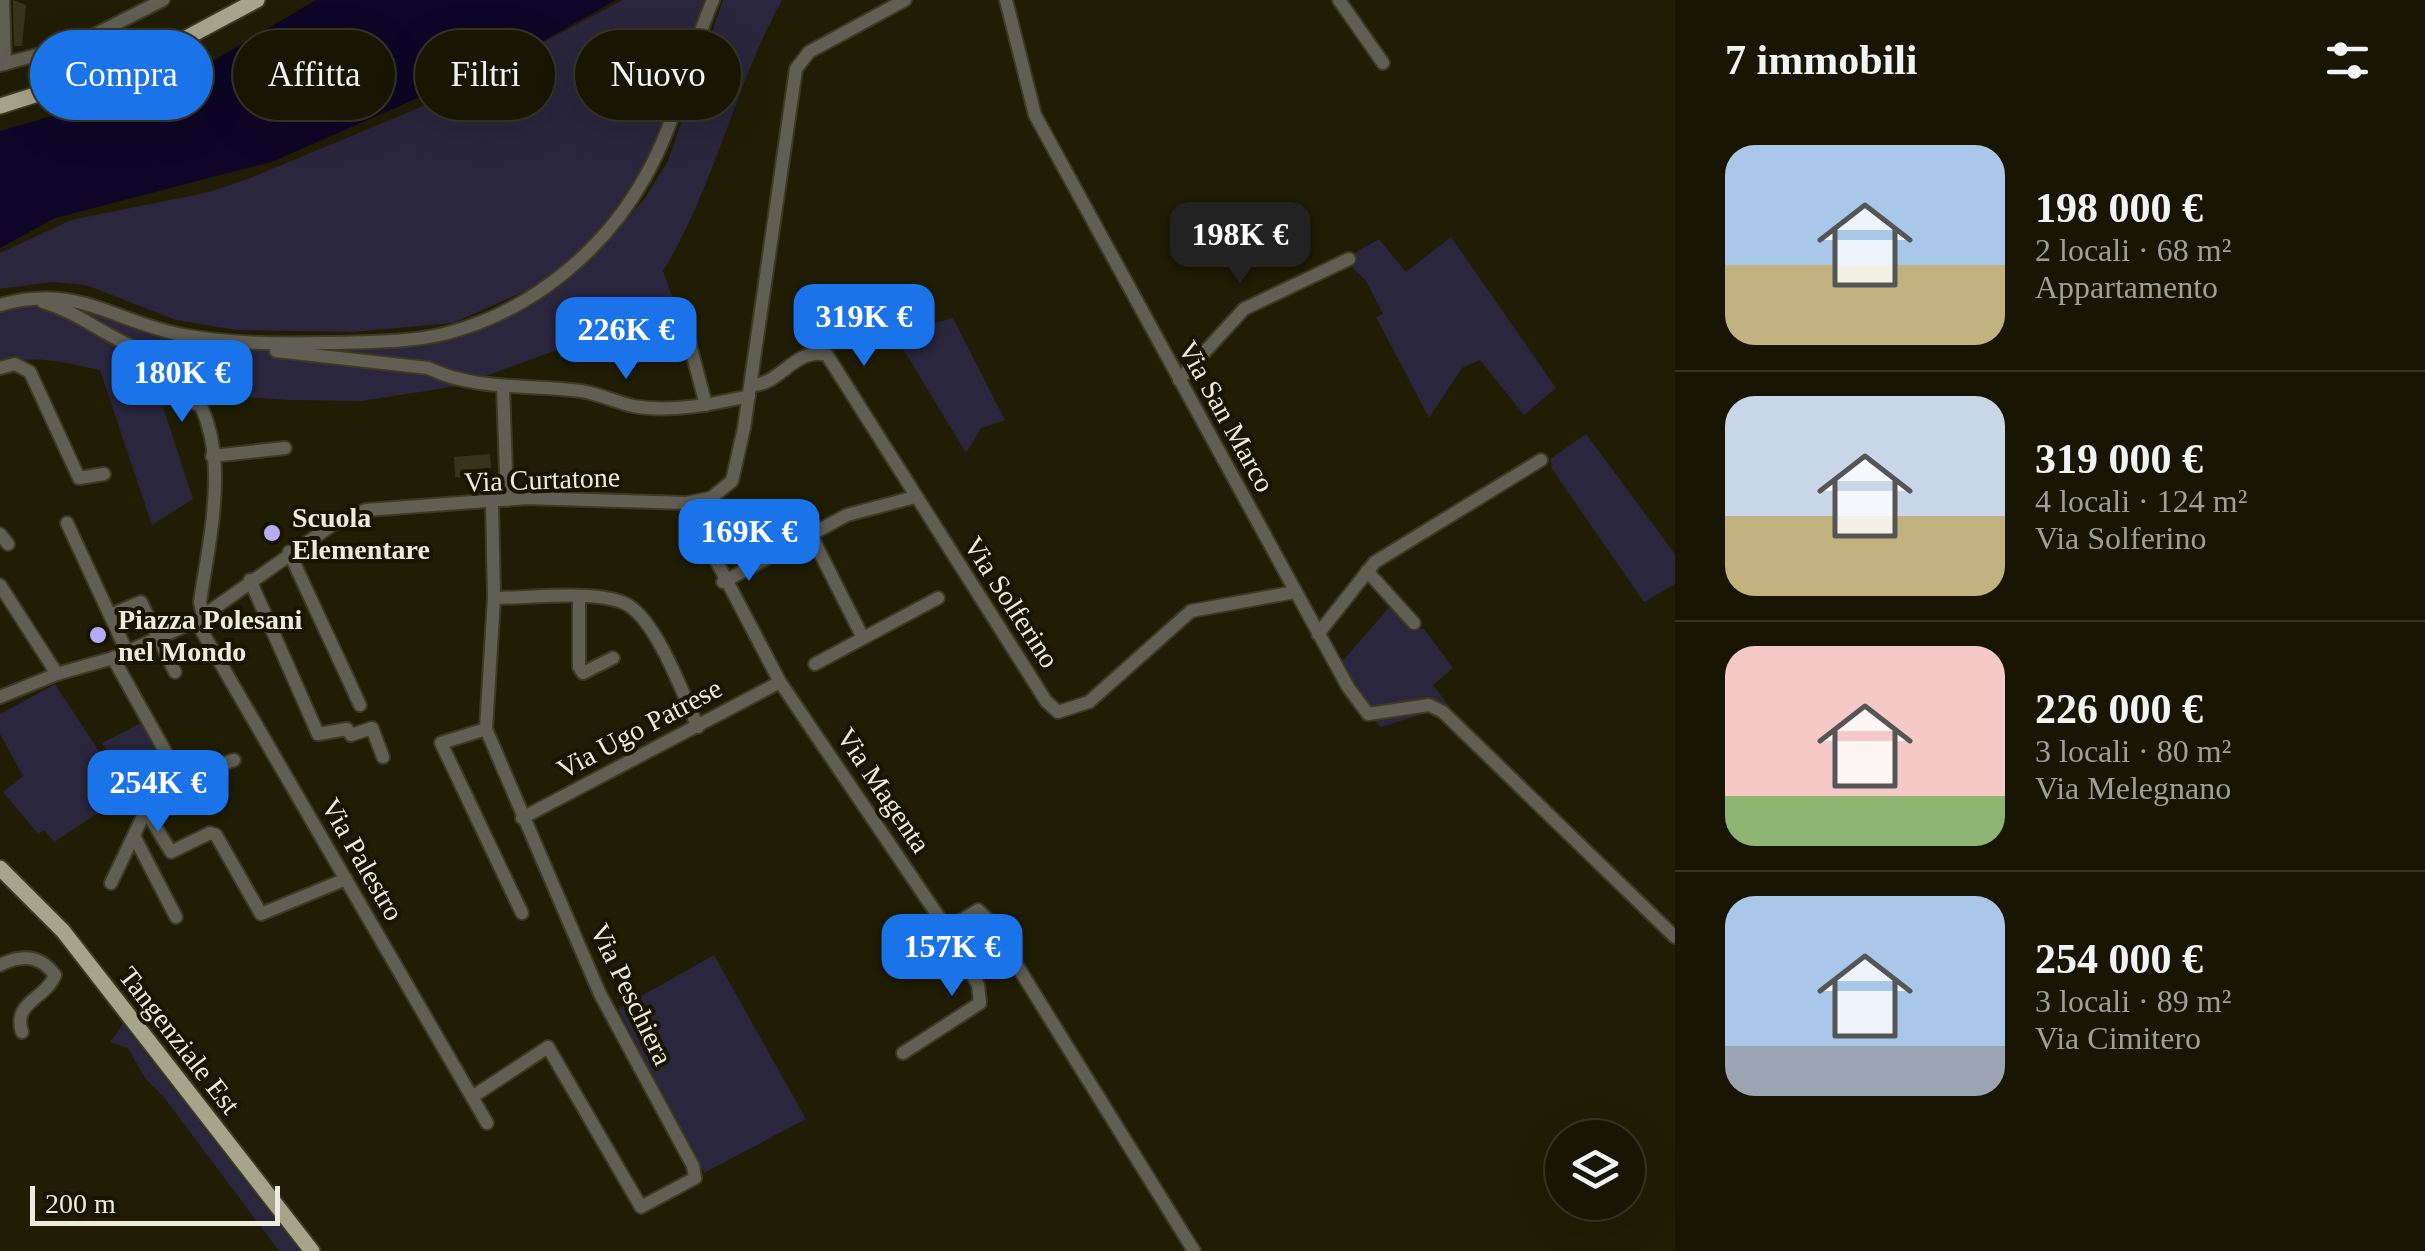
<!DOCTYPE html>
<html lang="it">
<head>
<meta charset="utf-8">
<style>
  body { margin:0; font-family:Georgia,serif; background:#252312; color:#f1f3f6; height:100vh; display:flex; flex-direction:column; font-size:38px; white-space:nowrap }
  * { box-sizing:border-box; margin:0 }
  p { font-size:32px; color:#9f9f9a }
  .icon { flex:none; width:55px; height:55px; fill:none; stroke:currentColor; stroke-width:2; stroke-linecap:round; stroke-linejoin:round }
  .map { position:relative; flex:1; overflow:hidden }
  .sheet { display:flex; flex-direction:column; background:#181603; width:750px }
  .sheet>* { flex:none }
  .guide { position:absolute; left:30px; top:30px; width:950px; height:90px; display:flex; gap:20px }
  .buttons { position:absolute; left:1545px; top:1120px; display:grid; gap:20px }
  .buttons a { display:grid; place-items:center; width:100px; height:100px; border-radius:50%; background:#181603; box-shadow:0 10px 40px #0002,0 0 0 2px #363525; font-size:50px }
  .scale { position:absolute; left:30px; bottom:25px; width:250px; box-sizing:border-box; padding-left:10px; border:5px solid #ecebdc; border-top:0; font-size:28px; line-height:35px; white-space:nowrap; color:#ecebdc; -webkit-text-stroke:8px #171400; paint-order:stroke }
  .price { position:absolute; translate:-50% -85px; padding:0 22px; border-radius:20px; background:#1a73e8; color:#fff; font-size:32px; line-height:65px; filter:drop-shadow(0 2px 5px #0008) }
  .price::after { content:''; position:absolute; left:50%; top:60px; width:30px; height:22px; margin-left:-15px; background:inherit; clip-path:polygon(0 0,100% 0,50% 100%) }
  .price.active { background:#222; color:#fff }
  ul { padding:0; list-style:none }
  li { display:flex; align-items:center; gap:30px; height:250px; padding:0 50px }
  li+li { border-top:2px solid #363525 }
  li span { display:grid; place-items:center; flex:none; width:280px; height:200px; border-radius:30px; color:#555 }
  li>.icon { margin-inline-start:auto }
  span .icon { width:120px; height:120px; fill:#fffc; stroke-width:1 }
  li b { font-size:42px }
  h2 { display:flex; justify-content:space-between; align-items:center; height:120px; padding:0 50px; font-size:42px }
  .tag { padding:0 35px; border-radius:45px; background:#181603; box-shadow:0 10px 40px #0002,0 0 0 2px #363525; font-size:35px; line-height:90px }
  .tag.active { background:#1a73e8; color:#fff }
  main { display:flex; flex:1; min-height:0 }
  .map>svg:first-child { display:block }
  .green { fill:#29263d }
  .water { fill:#0e0626 }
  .building { fill:#38341b }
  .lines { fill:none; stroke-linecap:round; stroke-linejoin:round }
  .minor-casing { stroke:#3d3a22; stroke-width:16 }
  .major-casing { stroke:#3d3a22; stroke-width:19 }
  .minor { stroke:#615f54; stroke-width:12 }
  .major { stroke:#a6a48b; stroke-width:15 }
  .poi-dot { fill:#b5acf8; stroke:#171400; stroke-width:4 }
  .labels { text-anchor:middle; stroke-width:8; stroke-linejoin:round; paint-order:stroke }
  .street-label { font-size:28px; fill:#ecebdc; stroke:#171400 }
  .poi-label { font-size:28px; font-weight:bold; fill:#ecebdc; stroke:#171400; text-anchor:start }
</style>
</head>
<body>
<main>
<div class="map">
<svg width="1675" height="1251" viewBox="0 0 1675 1251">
  <rect width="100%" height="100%" fill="#201d04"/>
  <!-- green -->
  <g class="green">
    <path d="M623 0H710L691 60 635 191 583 250 532 288 453 323 352 332 236 330 176 320 86 285 53 282 0 289V253L71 220 210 192 253 177 421 107Z"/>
    <path d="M723 0H782C734 87 715 187 663 271L674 301 613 324 610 315 565 347 458 386 362 401 290 400 196 394 156 385 193 499 152 525 100 370C66 363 34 353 0 365V303L53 295 173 333 235 343 457 335 537 299 591 260 645 198 668 161Z"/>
    <path d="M1451 237 1556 388 1524 415 1480 360 1462 368 1429 418 1376 317 1383 314 1366 281 1344 259 1379 239 1406 272Z"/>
    <path d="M953 318 1005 420 981 428 966 453 894 334Z"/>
    <path d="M1586 434 1675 554V584L1644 602 1552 469 1550 459Z"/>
    <path d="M1392 604 1409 628 1424 629 1453 668 1433 685 1449 706 1381 727 1365 713 1340 664Z"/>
    <path d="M55 684 117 779 92 799 98 813 54 842 44 830 38 834 3 792 23 776 0 734V714Z"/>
    <path d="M143 722 165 761 142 806 102 743Z"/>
    <path d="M714 955 806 1119 704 1173 618 1009Z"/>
    <path d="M123 1024 300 1251H279L163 1096 145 1078 128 1048 110 1042Z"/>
  </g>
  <!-- water -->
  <path class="water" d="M316 0H616L525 51 274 161 55 218 0 248V131L184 78Z"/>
  <!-- building -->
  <g class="building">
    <path d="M13 0 26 5 22 46H14Z"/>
    <path d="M490 454 491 468 468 470 467 478 455 477 454 457Z"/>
  </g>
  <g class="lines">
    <defs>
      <g id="minor">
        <path d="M3 0 5 64"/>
        <path d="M1006 0 1035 115 1348 687 1368 714 1429 705 1443 712 1675 937"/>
        <path d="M1339 0 1383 63"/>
        <path d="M0 65 74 45 163 0"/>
        <path d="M43 302C74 311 96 329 125 343 139 351 161 356 173 367 238 428 211 527 200 602L203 616"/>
        <path d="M0 305C79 283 111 321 183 335 231 344 278 344 327 343 367 342 409 343 448 333 531 311 604 251 645 177 677 122 688 58 713 0"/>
        <path d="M680 307 706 405"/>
        <path d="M276 351 428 368C476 391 529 384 581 391 599 394 616 402 633 406 671 413 713 404 749 396"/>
        <path d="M0 368 15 364 30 372 79 478 104 474"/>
        <path d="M1179 380 1244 309 1349 259"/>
        <path d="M185 383 192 371 201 375 196 404"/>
        <path d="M751 385C780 386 795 346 827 355L1046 701 1058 712 1089 702 1191 611 1295 592"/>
        <path d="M503 386 507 500"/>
        <path d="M212 456 285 448"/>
        <path d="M686 503 780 682 947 929 978 910 990 922 1194 1251"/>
        <path d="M67 523 127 652"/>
        <path d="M810 533 863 638"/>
        <path d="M0 534 8 544"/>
        <path d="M289 552 360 705"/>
        <path d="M1367 571 1414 623"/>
        <path d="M250 580 318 734 347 729 351 735 372 728 383 757"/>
        <path d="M723 582 847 515 915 497"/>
        <path d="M0 585 57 674"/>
        <path d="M494 598C528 598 595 590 624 603 656 617 683 695 698 727"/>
        <path d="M579 598V667L583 673 613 658"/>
        <path d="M110 615 141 602 175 672"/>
        <path d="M196 621 487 1123"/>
        <path d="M1318 634 1375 562 1541 460"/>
        <path d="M815 664 938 598"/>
        <path d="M0 697 57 674 113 658 196 621 332 525 366 510 527 498 686 503 711 498 732 481 744 428 796 69 809 52 905 0"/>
        <path d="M486 729 441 743 522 913"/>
        <path d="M166 768 194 774 234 760"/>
        <path d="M146 811 171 852 210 833 216 835 261 914 346 879"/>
        <path d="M522 818 780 682"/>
        <path d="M134 836 176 917"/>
        <path d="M111 883 170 760 113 658"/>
        <path d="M0 965C22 954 40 955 55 975 46 999 12 1002 22 1032"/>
        <path d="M903 1053 980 1003 978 985 947 929"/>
        <path d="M472 1097 548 1047 641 1207 695 1178 693 1166 600 994 486 729 494 598 492 502"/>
      </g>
      <g id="major">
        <path d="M0 106 145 60 257 0"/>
        <path d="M0 868 63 931 312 1251"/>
      </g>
    </defs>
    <!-- minor casing -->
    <use href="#minor" class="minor-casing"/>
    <!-- major casing -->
    <use href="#major" class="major-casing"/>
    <!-- minor -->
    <use href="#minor" class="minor"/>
    <!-- major -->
    <use href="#major" class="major"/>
  </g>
  <!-- markers -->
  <g class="poi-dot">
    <circle cx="272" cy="533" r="10"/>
    <circle cx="98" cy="635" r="10"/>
  </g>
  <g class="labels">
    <!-- street labels -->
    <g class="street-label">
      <text transform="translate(1227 416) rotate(61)" y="10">Via San Marco</text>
      <text transform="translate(542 479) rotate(-2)" y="10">Via Curtatone</text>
      <text transform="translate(1012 602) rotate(57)" y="10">Via Solferino</text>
      <text transform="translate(639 728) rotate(-28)" y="10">Via Ugo Patrese</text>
      <text transform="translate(884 790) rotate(56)" y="10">Via Magenta</text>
      <text transform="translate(363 859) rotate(60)" y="10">Via Palestro</text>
      <text transform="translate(632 994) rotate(64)" y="10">Via Peschiera</text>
      <text transform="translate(180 1040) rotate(52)" y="10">Tangenziale Est</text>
    </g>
    <!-- poi labels -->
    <g class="poi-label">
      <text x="292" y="527">Scuola<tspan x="292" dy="32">Elementare</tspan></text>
      <text x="118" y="629">Piazza Polesani<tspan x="118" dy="32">nel Mondo</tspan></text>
    </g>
  </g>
</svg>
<div class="buttons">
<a><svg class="icon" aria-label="layers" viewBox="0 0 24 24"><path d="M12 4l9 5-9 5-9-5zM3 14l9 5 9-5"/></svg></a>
</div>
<div class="scale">200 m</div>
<b class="price active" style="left:1240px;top:287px">198K €</b>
<b class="price" style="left:864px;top:369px">319K €</b>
<b class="price" style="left:626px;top:382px">226K €</b>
<b class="price" style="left:182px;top:425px">180K €</b>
<b class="price" style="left:749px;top:584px">169K €</b>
<b class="price" style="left:158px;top:835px">254K €</b>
<b class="price" style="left:952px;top:999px">157K €</b>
<div class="guide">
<a class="tag active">Compra</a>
<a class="tag">Affitta</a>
<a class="tag">Filtri</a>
<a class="tag">Nuovo</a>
</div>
</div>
<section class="sheet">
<h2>7 immobili<svg class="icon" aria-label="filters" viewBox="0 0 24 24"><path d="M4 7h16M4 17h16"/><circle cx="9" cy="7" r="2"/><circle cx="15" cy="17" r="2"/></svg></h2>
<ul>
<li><span style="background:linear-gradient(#a9c7e8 60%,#c2b280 0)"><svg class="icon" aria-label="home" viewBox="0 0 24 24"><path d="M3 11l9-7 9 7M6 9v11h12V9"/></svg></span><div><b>198 000 €</b><p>2 locali · 68 m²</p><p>Appartamento</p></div></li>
<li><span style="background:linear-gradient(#c9d6e8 60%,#c2b280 0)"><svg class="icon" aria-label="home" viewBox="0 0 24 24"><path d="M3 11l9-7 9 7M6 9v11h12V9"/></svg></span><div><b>319 000 €</b><p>4 locali · 124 m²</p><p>Via Solferino</p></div></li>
<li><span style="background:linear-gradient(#f6c9c9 75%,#8fb573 0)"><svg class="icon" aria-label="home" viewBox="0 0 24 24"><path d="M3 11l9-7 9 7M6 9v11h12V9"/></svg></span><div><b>226 000 €</b><p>3 locali · 80 m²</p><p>Via Melegnano</p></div></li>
<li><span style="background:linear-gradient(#a9c7e8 75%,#9aa5b1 0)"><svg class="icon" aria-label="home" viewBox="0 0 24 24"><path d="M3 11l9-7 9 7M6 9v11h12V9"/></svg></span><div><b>254 000 €</b><p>3 locali · 89 m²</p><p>Via Cimitero</p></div></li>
</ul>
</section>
</main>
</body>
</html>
